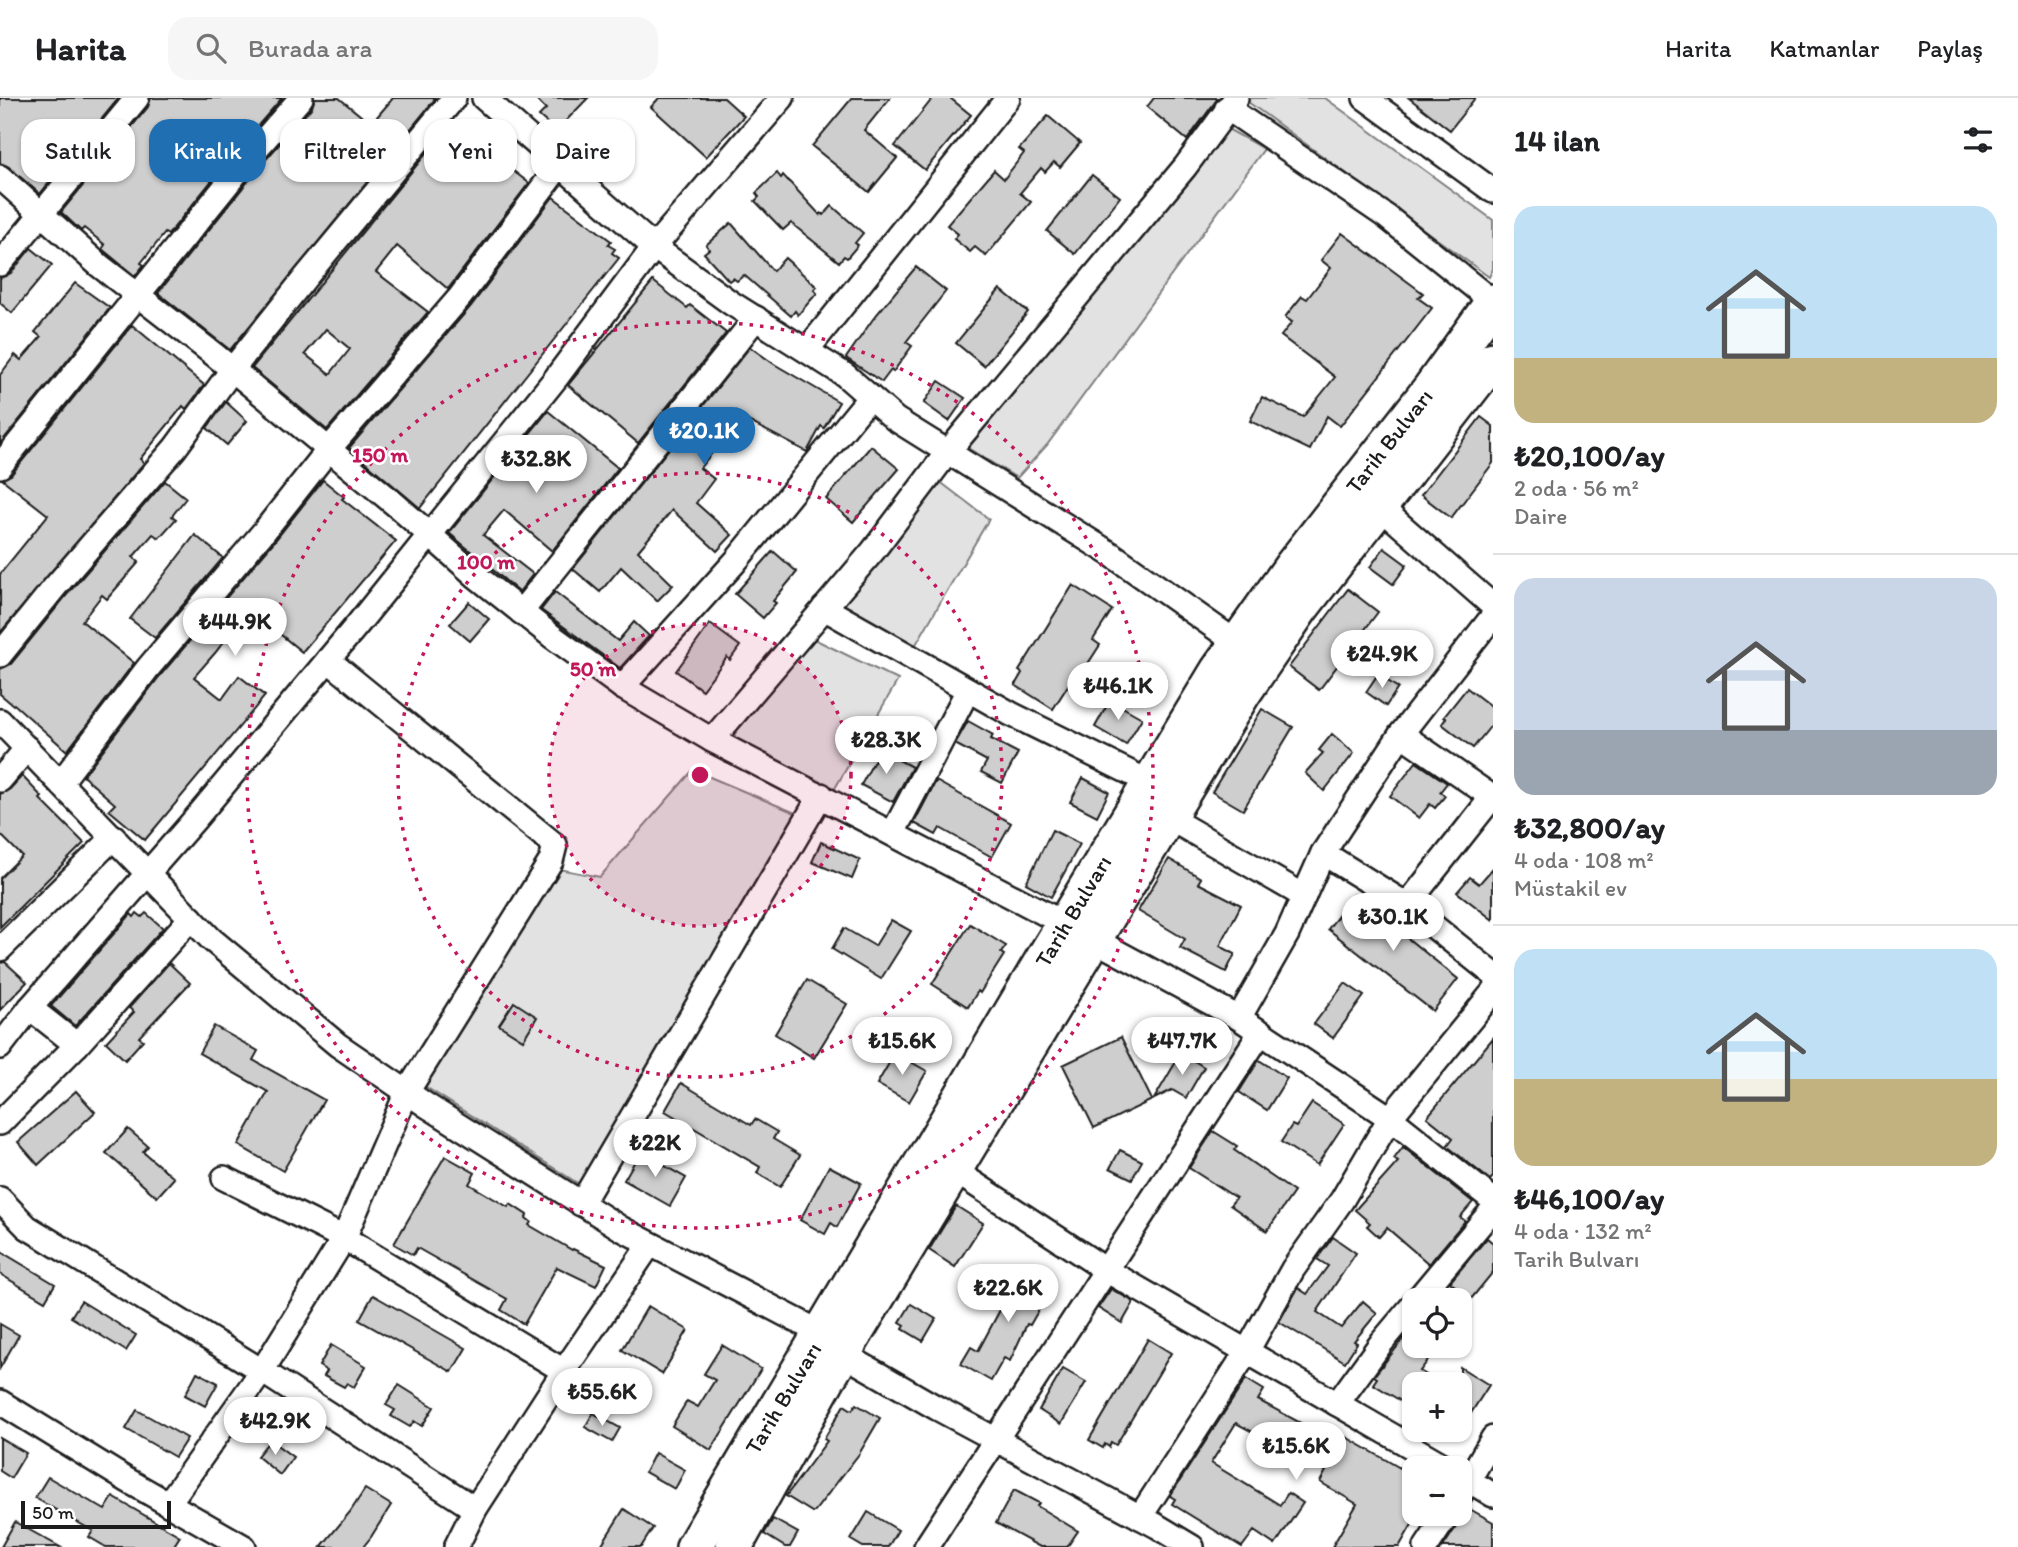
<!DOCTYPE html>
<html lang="tr">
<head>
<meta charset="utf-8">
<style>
  body { margin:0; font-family:Itim,sans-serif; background:#f6f6f6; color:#202124; height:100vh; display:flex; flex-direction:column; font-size:26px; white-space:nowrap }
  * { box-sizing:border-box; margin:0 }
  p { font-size:23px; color:#757577 }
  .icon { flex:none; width:38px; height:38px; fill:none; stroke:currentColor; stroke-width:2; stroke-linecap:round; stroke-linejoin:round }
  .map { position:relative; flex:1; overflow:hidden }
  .drawer { display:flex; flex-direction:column; background:#fff; width:525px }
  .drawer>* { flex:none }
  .hud { position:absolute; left:21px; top:21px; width:665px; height:63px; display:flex; gap:14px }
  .buttons { position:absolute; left:1402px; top:1190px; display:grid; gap:14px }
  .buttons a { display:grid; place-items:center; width:70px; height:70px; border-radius:14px; background:#fff; box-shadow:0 2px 5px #0004; font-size:35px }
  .scale { position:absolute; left:21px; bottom:18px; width:150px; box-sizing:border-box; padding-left:7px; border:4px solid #1c1c1c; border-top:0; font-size:19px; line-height:24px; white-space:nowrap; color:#1c1c1c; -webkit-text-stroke:5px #fff; paint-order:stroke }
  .price { position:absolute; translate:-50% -60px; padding:0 16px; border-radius:24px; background:#fff; color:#222; font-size:23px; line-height:46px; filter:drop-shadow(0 2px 4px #0008) }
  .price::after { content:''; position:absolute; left:50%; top:42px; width:21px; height:16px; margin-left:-10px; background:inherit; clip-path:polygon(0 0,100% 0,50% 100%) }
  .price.selected { background:#1f6fb2; color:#fff }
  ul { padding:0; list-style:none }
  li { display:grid; align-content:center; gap:14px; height:371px; padding:0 21px }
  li+li { border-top:2px solid #e0e0e0 }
  li span { display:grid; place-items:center; height:217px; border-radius:21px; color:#555 }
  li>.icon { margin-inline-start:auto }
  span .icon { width:126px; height:126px; fill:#fffc; stroke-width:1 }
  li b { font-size:30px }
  h2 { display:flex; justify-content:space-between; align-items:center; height:84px; padding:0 21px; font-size:30px }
  .tag { padding:0 24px; border-radius:21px; background:#fff; box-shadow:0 2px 5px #0004; font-size:24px; line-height:63px }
  .tag.selected { background:#1f6fb2; color:#fff }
  header { display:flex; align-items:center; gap:42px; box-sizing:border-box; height:98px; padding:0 35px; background:#fff; border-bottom:2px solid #e0e0e0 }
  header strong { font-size:33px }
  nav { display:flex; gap:38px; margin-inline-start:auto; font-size:24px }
  .search { width:490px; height:63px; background:#f6f6f6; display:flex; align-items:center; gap:18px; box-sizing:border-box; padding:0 24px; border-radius:21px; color:#757577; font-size:26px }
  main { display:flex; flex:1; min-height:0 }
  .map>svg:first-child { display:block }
  .green { fill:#e2e2e2; stroke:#7f7f7f; stroke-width:2 }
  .building { fill:#cecece; stroke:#1c1c1c; stroke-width:2; fill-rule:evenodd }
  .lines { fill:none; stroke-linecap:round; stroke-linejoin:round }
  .minor-casing { stroke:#1c1c1c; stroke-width:28 }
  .primary-casing { stroke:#1c1c1c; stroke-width:40 }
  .minor { stroke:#fff; stroke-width:23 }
  .primary { stroke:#fff; stroke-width:35 }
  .ring { fill:none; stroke:#c2185b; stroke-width:3.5; stroke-dasharray:3.5 7 }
  .labels { text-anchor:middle; stroke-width:5; stroke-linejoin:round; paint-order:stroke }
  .street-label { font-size:23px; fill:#1c1c1c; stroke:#fff }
  .centre { fill:#c2185b; stroke:#fff; stroke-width:3.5 }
  .ring-label { font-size:21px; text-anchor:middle; font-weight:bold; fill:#c2185b; stroke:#fff; stroke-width:5; stroke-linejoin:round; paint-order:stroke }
</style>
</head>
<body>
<header>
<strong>Harita</strong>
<div class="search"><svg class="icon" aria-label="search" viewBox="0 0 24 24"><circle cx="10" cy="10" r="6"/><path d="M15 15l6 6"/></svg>Burada ara</div>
<nav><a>Harita</a><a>Katmanlar</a><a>Paylaş</a></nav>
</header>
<main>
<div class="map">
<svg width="1493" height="1449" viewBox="0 0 1493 1449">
  <rect width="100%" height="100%" fill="#fff"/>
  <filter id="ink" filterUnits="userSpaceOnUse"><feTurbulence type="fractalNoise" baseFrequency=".0143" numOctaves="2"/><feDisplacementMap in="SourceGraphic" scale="14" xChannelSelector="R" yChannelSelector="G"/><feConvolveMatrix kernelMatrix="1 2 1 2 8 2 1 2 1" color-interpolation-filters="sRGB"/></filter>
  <g filter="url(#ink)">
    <!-- green -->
    <g class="green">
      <path d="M1251 0H1325L1493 122V171L1489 179 1248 4Z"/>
      <path d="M1226 30 1264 51 1047 347 1017 380 966 349Z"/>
      <path d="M939 383 989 421 915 548 841 508Z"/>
      <path d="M810 539 898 582 834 692 730 640Z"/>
      <path d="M693 672 805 719 579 1086 421 986 554 770 600 779Z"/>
    </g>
    <!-- building -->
    <g class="building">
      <path d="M0 0H119L40 96 9 69 0 65Z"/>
      <path d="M151 0H282L239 49 168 137 165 135 141 165 144 167 135 178 102 151 105 147 84 130 81 133 61 114 148 9Z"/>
      <path d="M315 0H339L371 26 393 0H436L230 252 158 195 261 67 312 9Z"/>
      <path d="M535 0H588L556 33 539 18 546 11Z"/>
      <path d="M659 0H724L744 18 706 59 651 9Z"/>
      <path d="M852 0H890L864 32 897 60 869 94 812 48Z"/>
      <path d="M933 0H950L971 17 925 72 895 48Z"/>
      <path d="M1154 0H1218L1187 42 1147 9Z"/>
      <path d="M1409 0H1475L1450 32Z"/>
      <path d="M1048 18 1080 45 1060 69 1054 64 1045 74 1041 70 1020 95 1031 104 986 158 975 149 970 154 954 141 958 136 947 127 994 72 1004 81 1024 55 1019 51Z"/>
      <path d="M442 36 468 56 476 45 529 85 448 191 397 148 376 174 428 214 327 332 252 270ZM326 231 350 251 330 276 305 256Z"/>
      <path d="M777 75 781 80 783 77 820 117 821 115 824 117 832 108 863 135 855 145 858 147 847 160 844 158 839 164 791 125 783 132 755 103 759 99 756 95Z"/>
      <path d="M1092 77 1120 99 1075 156 1047 133Z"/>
      <path d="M553 99 611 143 608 147 615 151 612 155 619 160 420 410 349 350 471 208Z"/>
      <path d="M731 125 773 173 785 160 817 189 814 192 817 195 798 217 795 213 791 218 744 177 737 183 733 180 729 183 704 155 709 151 706 147Z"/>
      <path d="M1342 135 1423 195 1418 200 1432 210 1340 328 1327 318 1310 352 1250 323 1262 299 1303 319 1335 279 1281 238 1292 224 1285 219 1302 198 1307 201 1331 170 1321 162Z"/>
      <path d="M31 150 52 167 12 215 0 205V180L11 175Z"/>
      <path d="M916 169 946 193 906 244 912 248 893 274 891 272 882 284 846 260 873 221Z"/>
      <path d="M653 183 687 210 690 207 726 235 638 345 568 287Z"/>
      <path d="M75 185 110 210 0 346V277L15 257 21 262 41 239 35 234Z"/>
      <path d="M1000 191 1028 214 984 268 956 245Z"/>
      <path d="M132 227 204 287 186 311 183 308 140 361 144 365 0 535V476L48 417 2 381 11 377Z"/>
      <path d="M750 249 774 266 839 304 824 330 821 328 807 354 744 321 736 313 712 339 720 345 700 370 714 381 696 405 732 437 717 453 672 412 638 453 673 487 657 503 621 469 600 494 573 471Z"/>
      <path d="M939 283 965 300 949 323 924 305Z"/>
      <path d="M226 304 247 323 227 347 207 330Z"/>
      <path d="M548 313 618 370 552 453 504 412 483 437 533 476 519 494 449 435Z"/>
      <path d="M1481 319 1493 328V365L1451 420 1421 397Z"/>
      <path d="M871 348 899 371 853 424 826 401Z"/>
      <path d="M323 382 344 399 342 401 396 443 302 554 259 519 256 523 246 515 215 555 194 579 222 601 239 578 265 598 145 742 109 712 115 706 83 678 159 579 277 440Z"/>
      <path d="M165 383 186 400 172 418 176 421 159 440 153 436 133 459 139 464 107 501 102 497 82 523 134 565 67 653 14 606 13 607 0 596V571L11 566 65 499Z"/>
      <path d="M195 437 223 460 155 540 130 521Z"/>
      <path d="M1384 450 1407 467 1393 486 1370 469Z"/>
      <path d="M773 453 797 474 773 503 776 505 763 520 735 496Z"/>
      <path d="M1073 487 1112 512 1093 542 1100 547 1078 581 1074 578 1053 611 1015 587 1022 575 1019 573Z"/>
      <path d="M1348 491 1378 514 1319 592 1289 569Z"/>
      <path d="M555 494 618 543 634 524 649 538 620 570 541 512Z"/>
      <path d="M469 504 489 521 470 543 450 526Z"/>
      <path d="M710 526 740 548 730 562 727 559 702 592 676 573Z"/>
      <path d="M1378 576 1398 590 1386 608 1366 594Z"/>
      <path d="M1467 590 1493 610V625L1473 650 1442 626 1446 620 1444 619Z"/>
      <path d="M1110 602 1142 620 1126 647 1095 629Z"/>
      <path d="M1262 611 1293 629 1243 712 1212 694Z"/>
      <path d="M968 623 993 637 991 641 1018 655 1002 685 981 674 987 663 955 646Z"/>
      <path d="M1332 636 1354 655 1324 693 1305 675 1323 655 1319 652Z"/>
      <path d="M880 652 912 669 893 704 861 687Z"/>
      <path d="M1416 664 1447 685 1440 694 1445 698 1435 710 1430 706 1419 720 1390 698Z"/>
      <path d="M22 678 42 699 40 701 84 745 0 829V780L22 758 0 736V696L10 691Z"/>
      <path d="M1083 680 1109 694 1097 718 1070 704Z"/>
      <path d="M936 683 1011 725 992 759 940 730 936 737 914 725Z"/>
      <path d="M1052 732 1080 746 1051 799 1026 785Z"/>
      <path d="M821 744 860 762 852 781 812 764Z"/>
      <path d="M1169 761 1201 780 1198 785 1241 807 1220 848 1235 856 1226 874 1180 850 1185 841 1138 813Z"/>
      <path d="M1493 770V822L1457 794 1470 779 1479 786Z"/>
      <path d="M1354 797 1458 881 1433 913 1328 831Z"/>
      <path d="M137 815 142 819 146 815 163 830 75 928 51 908 131 816 134 819Z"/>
      <path d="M891 822 911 833 881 881 832 851 844 830 875 848Z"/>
      <path d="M970 826 1006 848 1001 855 1004 857 980 895 978 893 968 909 932 886Z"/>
      <path d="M5 864 27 884 0 912V865Z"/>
      <path d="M169 865 190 885 139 939 143 942 125 962 106 944 134 914 129 910Z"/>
      <path d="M807 882 847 906 814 960 775 936Z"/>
      <path d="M1345 885 1364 898 1333 940 1314 926Z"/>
      <path d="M514 904 537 919 523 942 499 927Z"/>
      <path d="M214 928 258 953 253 962 324 1002 283 1073 238 1047 268 994 199 955Z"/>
      <path d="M1121 939 1152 1002 1094 1030 1063 967Z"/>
      <path d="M1493 940V1079L1490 1082 1447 1048 1453 1040 1427 1019Z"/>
      <path d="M895 955 927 973 909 1004 877 986Z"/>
      <path d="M1183 956 1204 969 1186 1000 1172 992 1154 1001 1177 962 1179 963Z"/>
      <path d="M1259 962 1287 980 1267 1012 1239 994Z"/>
      <path d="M681 985 751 1027 755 1021 777 1034 773 1041 800 1057 780 1089 757 1075 760 1069 665 1013Z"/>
      <path d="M76 993 95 1014 38 1067 18 1044Z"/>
      <path d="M1312 1005 1344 1026 1317 1067 1281 1044 1292 1027 1296 1029Z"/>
      <path d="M128 1031 148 1048 143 1054 174 1080 157 1099 106 1055Z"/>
      <path d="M1213 1033 1237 1048 1234 1052 1294 1094 1267 1133 1230 1107 1236 1100 1189 1070Z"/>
      <path d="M1403 1049 1473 1104 1460 1119 1465 1123 1429 1166 1387 1130 1379 1139 1367 1128 1370 1125 1355 1112 1398 1064 1394 1061Z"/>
      <path d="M1120 1052 1142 1063 1132 1081 1110 1070Z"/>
      <path d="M640 1054 686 1080 670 1108 624 1082Z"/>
      <path d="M445 1058 475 1075 469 1086 508 1109 510 1106 527 1117 526 1120 531 1124 529 1127 572 1152 573 1151 606 1167 596 1188 557 1169 524 1226 501 1212 507 1201 417 1150 413 1157 394 1146Z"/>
      <path d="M829 1068 861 1085 837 1129 831 1125 825 1136 800 1122Z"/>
      <path d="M956 1108 983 1125 955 1169 929 1152Z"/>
      <path d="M1333 1139 1356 1155 1317 1214 1341 1230 1363 1203 1377 1215 1354 1243 1357 1245 1345 1264 1279 1224 1298 1190 1307 1196 1328 1168 1317 1161Z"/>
      <path d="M1487 1140 1493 1145V1174L1471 1201 1450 1184Z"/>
      <path d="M0 1153 55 1186 45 1203 0 1176Z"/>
      <path d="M1019 1166 1048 1182 1036 1203 1042 1206 1030 1227 1027 1226 1010 1263 1004 1260 991 1283 961 1266 971 1249 978 1253 1015 1184 1010 1182Z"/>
      <path d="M1111 1191 1134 1204 1122 1225 1098 1210Z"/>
      <path d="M373 1197 466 1250 452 1274 359 1222Z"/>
      <path d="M81 1203 136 1237 126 1253 71 1219Z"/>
      <path d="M911 1206 936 1221 923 1243 903 1231 905 1227 900 1224Z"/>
      <path d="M648 1208 688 1232 662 1276 622 1252Z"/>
      <path d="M0 1226 19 1237 0 1270Z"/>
      <path d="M1414 1228V1248H1439L1420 1273 1441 1286H1414V1311L1373 1286 1377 1280 1374 1278Z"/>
      <path d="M1148 1241 1171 1255 1116 1347 1111 1344 1109 1349 1105 1346 1103 1350 1089 1342Z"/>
      <path d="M331 1247 366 1268 354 1289 347 1285 344 1289 324 1278 327 1273 319 1268Z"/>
      <path d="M722 1247 761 1271 711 1352 672 1328 687 1303 698 1309 715 1282 704 1276Z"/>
      <path d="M1460 1269 1489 1287 1460 1332Z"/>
      <path d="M1063 1271 1086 1284 1061 1326 1039 1312Z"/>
      <path d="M197 1274 218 1285 205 1308 185 1297Z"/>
      <path d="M1246 1281 1264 1292 1258 1302 1341 1347 1346 1339 1414 1378V1423L1399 1449H1332L1357 1406 1320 1384 1326 1373 1236 1325 1211 1365 1280 1407 1288 1395 1303 1405 1275 1447 1254 1433 1242 1449 1172 1406 1175 1401 1170 1398Z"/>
      <path d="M399 1287 434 1309 422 1328 414 1323 410 1329 391 1318 395 1312 386 1307Z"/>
      <path d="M856 1306 880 1320 859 1356 814 1414H812L786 1398 827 1343 824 1341 844 1307 852 1312Z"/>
      <path d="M137 1312 187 1340 175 1359 126 1331Z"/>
      <path d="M593 1315 620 1330 612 1344 585 1329Z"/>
      <path d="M0 1340 26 1355 11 1380 0 1373Z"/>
      <path d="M270 1342 293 1359 280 1377 257 1358Z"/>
      <path d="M655 1355 685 1372 675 1391 645 1374Z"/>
      <path d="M48 1379 105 1412 113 1399 180 1438 173 1449H106L89 1439 93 1433 35 1400Z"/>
      <path d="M365 1391 391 1407 371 1439 363 1449H321L350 1414Z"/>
      <path d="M1014 1392 1039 1405 1037 1408 1078 1433 1067 1449H1040L996 1425Z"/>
      <path d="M1466 1409 1493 1424V1449H1443L1460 1423 1461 1411Z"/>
      <path d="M624 1411 653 1430 641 1449H600Z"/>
      <path d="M868 1414 898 1432 888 1449H863L851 1442Z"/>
      <path d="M773 1421 798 1435 790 1449H785L764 1436Z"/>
      <path d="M15 1424 60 1449H1Z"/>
    </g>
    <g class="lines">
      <defs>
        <g id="minor">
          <path d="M484 0 654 149 731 205 845 277 895 321 1111 456 1237 545"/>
          <path d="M1365 0 1493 93"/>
          <path d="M1227 10 1387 119 1493 204"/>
          <path d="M0 79 100 168 216 258 396 407 476 478 553 539 622 589 712 642 1065 826 1239 920 1390 1020 1493 1102"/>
          <path d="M0 166 137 0"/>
          <path d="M807 252 1008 0"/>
          <path d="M0 368 250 58 301 0"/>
          <path d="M1380 409 1493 508"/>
          <path d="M824 510 1011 616 1151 685"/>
          <path d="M521 514 756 220"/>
          <path d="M0 557 54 490 175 350 232 272 305 180 454 0"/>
          <path d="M622 589 735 464 870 299"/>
          <path d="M0 623 211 841 338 947 426 1007 622 1131 821 1235"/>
          <path d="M1401 636 1492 699"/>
          <path d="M712 642 873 453 947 355 1185 69 1236 0"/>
          <path d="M0 682 27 650"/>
          <path d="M61 684 148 570 266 431 329 351 460 199 559 68"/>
          <path d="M1169 720 1304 798"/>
          <path d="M893 735 968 592"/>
          <path d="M1323 755 1407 807 1493 876"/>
          <path d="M1407 807 1493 698"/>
          <path d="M0 851 114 739"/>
          <path d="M30 910 77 947"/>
          <path d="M1239 920 1287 836 1323 755 1401 636 1493 518"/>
          <path d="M0 949 30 910 196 720 358 526 556 280 654 149 782 0"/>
          <path d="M0 1025 77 947 191 820"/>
          <path d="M955 1073 1106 1172 1448 1370"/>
          <path d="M224 1080 344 1140 407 994 551 763 555 747 328 562"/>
          <path d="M0 1101 27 1129 262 1273 475 1411"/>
          <path d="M581 1106 821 697"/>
          <path d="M1417 1202 1493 1111"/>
          <path d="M843 1256 937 1310 1157 1428 1192 1449"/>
          <path d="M0 1304 127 1382 244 1449"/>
          <path d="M1337 1306 1382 1244 1414 1206"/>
          <path d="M1460 1377 1493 1397"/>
          <path d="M1460 1397 1493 1340"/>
          <path d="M168 1406 262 1273 344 1140 564 1273"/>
          <path d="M1140 1419 1246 1255 1293 1171 1342 1102 1390 1020 1493 894"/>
          <path d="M456 1449 475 1411 564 1273 650 1146"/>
          <path d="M926 1449 1261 934"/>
          <path d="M1426 1449 1448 1416"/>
        </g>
        <g id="primary">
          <path d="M694 1449 1047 855 1218 573 1292 468 1431 290 1493 204"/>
          <path d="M734 1449 826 1283 1243 595 1300 511 1493 262"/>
        </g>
      </defs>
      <!-- minor casing -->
      <use href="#minor" class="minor-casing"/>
      <!-- primary casing -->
      <use href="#primary" class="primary-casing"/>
      <!-- minor -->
      <use href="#minor" class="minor"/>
      <!-- primary -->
      <use href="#primary" class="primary"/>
    </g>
  </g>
  <!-- distance rings -->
  <circle cx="700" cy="677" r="151" fill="#c2185b" fill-opacity=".12"/>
  <g class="ring">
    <circle cx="700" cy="677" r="151"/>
    <circle cx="700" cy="677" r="302"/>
    <circle cx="700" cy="677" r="453"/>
  </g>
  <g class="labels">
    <!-- street labels -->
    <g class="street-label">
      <text transform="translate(1389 343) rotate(-52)" y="8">Tarih Bulvarı</text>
      <text transform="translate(1073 813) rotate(-59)" y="8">Tarih Bulvarı</text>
      <text transform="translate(783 1300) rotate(-59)" y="8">Tarih Bulvarı</text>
    </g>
  </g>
  <circle cx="700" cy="677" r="10" class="centre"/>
  <g class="ring-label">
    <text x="380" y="364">150 m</text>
    <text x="486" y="471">100 m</text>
    <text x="593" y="578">50 m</text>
  </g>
</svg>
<div class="buttons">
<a><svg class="icon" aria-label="locate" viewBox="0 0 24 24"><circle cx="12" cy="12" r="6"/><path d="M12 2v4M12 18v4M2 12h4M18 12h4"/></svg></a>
<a>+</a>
<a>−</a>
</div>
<div class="scale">50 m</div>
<b class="price selected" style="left:704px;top:369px">₺20.1K</b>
<b class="price" style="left:536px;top:397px">₺32.8K</b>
<b class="price" style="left:235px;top:560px">₺44.9K</b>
<b class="price" style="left:1382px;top:592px">₺24.9K</b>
<b class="price" style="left:1118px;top:624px">₺46.1K</b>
<b class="price" style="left:886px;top:678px">₺28.3K</b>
<b class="price" style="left:1393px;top:855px">₺30.1K</b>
<b class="price" style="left:902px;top:979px">₺15.6K</b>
<b class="price" style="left:1182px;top:979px">₺47.7K</b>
<b class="price" style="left:655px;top:1081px">₺22K</b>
<b class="price" style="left:1008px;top:1226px">₺22.6K</b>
<b class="price" style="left:602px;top:1330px">₺55.6K</b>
<b class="price" style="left:275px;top:1359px">₺42.9K</b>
<b class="price" style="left:1296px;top:1384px">₺15.6K</b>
<div class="hud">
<a class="tag">Satılık</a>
<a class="tag selected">Kiralık</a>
<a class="tag">Filtreler</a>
<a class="tag">Yeni</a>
<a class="tag">Daire</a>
</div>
</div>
<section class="drawer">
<h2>14 ilan<svg class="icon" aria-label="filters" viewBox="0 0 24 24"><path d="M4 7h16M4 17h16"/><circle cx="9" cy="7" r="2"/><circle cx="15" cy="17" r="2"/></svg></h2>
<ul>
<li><span style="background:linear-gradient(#bfe0f5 70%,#c2b280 0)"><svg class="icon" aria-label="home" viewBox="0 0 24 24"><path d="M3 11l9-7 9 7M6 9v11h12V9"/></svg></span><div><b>₺20,100/ay</b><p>2 oda · 56 m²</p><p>Daire</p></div></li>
<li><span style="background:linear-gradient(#c9d6e8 70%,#9aa5b1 0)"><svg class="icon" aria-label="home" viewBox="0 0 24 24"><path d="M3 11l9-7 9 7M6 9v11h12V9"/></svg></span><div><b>₺32,800/ay</b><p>4 oda · 108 m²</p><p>Müstakil ev</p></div></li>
<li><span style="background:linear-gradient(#bfe0f5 60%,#c2b280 0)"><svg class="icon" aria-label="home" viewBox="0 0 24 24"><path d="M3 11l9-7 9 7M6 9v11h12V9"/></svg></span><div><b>₺46,100/ay</b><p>4 oda · 132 m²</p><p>Tarih Bulvarı</p></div></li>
</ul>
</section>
</main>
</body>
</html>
